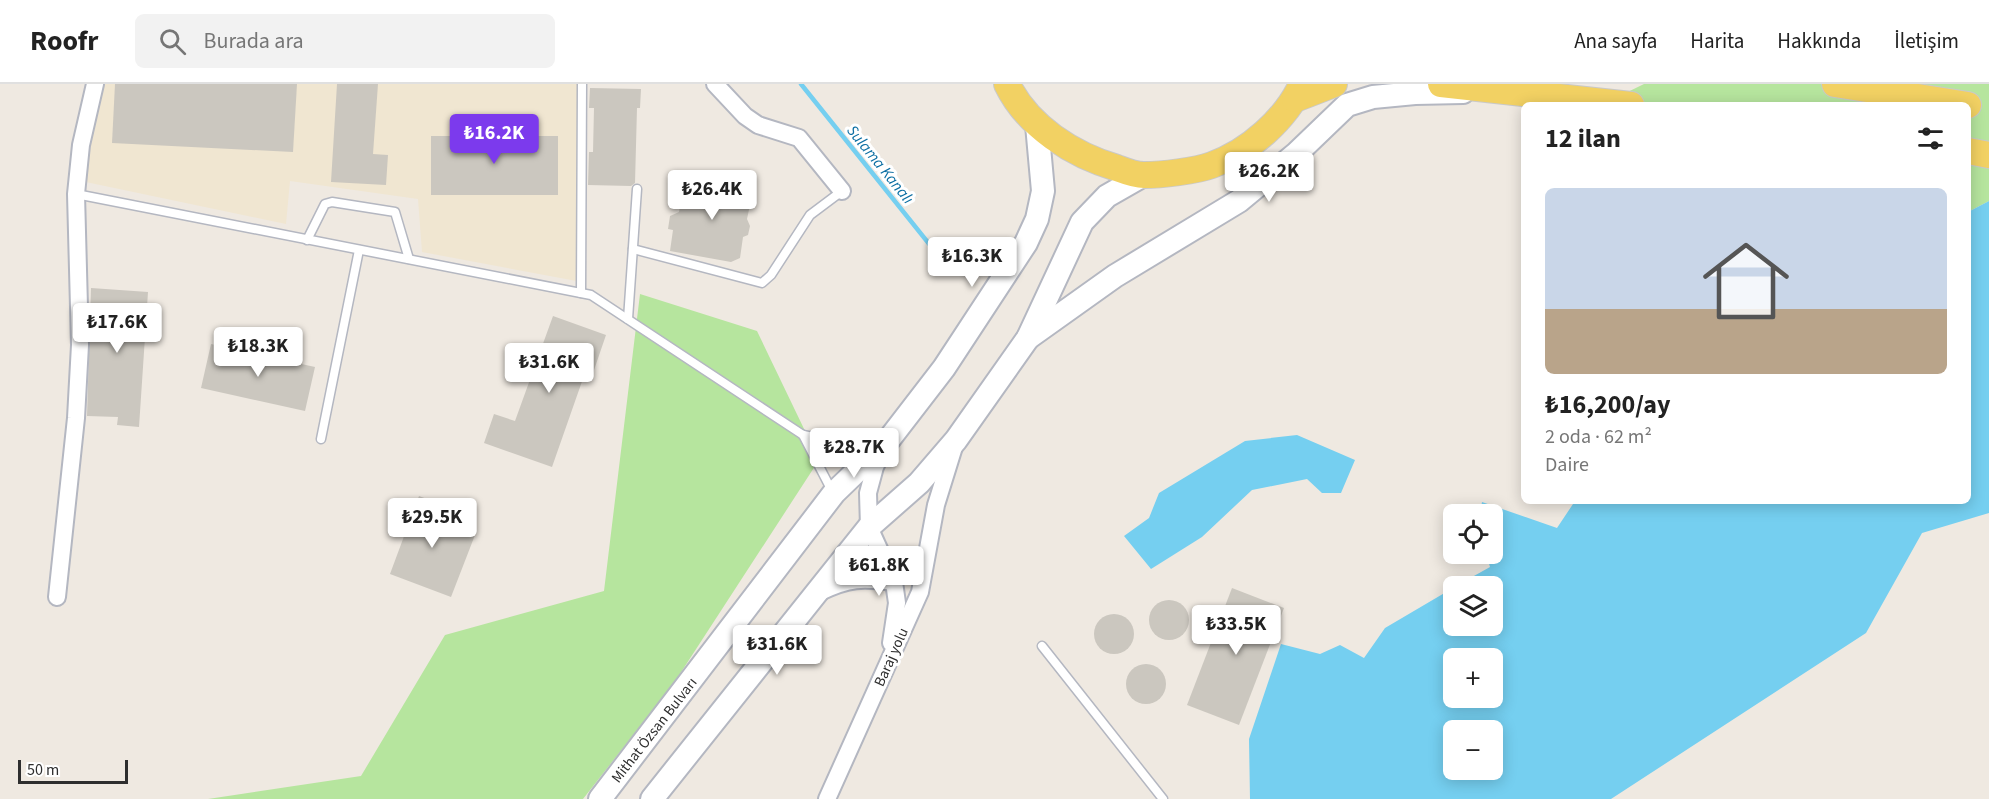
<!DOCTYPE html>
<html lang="tr">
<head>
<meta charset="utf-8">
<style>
  body { margin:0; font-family:"Source Sans 3",sans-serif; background:#f2f2f2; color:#222; height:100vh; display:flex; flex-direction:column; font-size:22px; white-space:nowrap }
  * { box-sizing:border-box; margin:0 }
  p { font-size:20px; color:#767676 }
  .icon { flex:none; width:33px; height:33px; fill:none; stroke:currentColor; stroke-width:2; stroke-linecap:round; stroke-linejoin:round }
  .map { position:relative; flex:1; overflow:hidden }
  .details { position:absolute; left:1521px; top:18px; width:450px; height:402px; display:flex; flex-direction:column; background:#fff; border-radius:9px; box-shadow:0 3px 15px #0003 }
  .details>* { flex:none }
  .tools { position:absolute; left:1443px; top:420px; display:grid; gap:12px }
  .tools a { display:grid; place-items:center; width:60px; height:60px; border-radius:9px; background:#fff; box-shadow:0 3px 15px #0003; font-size:30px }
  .scale { position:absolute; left:18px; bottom:15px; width:110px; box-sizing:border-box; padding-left:6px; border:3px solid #2e2e2e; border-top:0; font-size:16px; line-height:21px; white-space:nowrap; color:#2e2e2e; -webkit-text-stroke:4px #fff; paint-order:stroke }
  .price { position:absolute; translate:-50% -51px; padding:0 14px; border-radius:6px; background:#fff; color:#222; font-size:20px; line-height:39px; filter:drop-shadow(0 2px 3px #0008) }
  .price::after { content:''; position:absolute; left:50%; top:36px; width:18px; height:14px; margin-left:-9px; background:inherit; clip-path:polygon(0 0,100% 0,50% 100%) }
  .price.selected { background:#7c3aed; color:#fff }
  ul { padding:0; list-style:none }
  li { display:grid; align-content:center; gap:12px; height:318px; padding:0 24px }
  li span { display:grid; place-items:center; height:186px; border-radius:9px; color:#555 }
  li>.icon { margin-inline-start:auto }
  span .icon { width:108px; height:108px; fill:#fffc; stroke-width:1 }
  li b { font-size:26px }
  h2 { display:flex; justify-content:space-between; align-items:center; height:72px; padding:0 24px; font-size:26px }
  header { display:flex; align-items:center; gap:36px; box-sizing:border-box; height:84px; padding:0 30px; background:#fff; border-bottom:2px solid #e0e0e0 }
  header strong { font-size:28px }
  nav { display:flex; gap:33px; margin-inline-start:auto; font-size:21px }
  .search { width:420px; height:54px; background:#f2f2f2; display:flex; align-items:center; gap:15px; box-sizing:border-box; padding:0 21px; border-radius:9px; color:#767676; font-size:22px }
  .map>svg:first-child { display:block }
  .education { fill:#f0e6d1 }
  .green { fill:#b6e59e }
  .water { fill:#75cff0; fill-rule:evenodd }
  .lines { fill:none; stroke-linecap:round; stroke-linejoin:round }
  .stream { stroke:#75cff0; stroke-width:4.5 }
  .building { fill:#cbc7bf }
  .lane-casing { stroke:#b4b7c1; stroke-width:11 }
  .street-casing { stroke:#b4b7c1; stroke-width:20 }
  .secondary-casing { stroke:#b4b7c1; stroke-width:26 }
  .primary-casing { stroke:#c9c9c9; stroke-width:28 }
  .lane { stroke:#fff; stroke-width:8 }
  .street { stroke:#fff; stroke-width:16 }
  .secondary { stroke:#fff; stroke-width:22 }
  .primary { stroke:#f2d163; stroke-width:26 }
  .labels { text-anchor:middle; stroke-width:6; stroke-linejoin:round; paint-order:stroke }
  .street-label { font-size:15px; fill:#2e2e2e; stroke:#fff }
  .water-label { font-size:16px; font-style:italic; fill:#0d6fa3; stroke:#fff }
</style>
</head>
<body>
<header>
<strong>Roofr</strong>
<div class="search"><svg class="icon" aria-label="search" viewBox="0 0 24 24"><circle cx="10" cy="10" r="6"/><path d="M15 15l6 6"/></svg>Burada ara</div>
<nav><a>Ana sayfa</a><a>Harita</a><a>Hakkında</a><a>İletişim</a></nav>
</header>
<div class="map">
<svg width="1989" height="715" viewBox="0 0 1989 715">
  <rect width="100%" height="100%" fill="#efe9e1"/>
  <!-- education -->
  <path class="education" d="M104 0H583L582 198 422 168 418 115 290 97 286 140 81 97Z"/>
  <!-- green -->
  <g class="green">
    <path d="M1644 0H1989V117L1968 128V21H1601Z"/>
    <path d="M640 210 757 247 819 376 674 599 583 715H208L361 692 445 551 604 507Z"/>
  </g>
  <!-- water -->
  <g class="water">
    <path d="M1989 117V429L1922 449 1866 549 1611 715H1250L1249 655 1281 560 1320 570 1340 561 1364 574 1385 544 1453 504 1454 542H1492V502H1456L1490 483 1486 470H1492V430H1480L1482 418 1557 444 1575 417H1968V128ZM1454 574H1492V614H1454ZM1454 646H1492V686H1454Z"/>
    <path d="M1297 351 1355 376 1341 409H1322L1307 395 1252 406 1202 453 1151 485 1124 452 1149 434 1159 409 1245 357Z"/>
  </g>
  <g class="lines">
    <!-- stream -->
    <path class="stream" d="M801 0 942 176"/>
  </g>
  <!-- building -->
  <g class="building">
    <path d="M115 0H297L293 68 112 59Z"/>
    <path d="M337 0H378L373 70 388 71 386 101 331 98Z"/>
    <path d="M590 4 641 5 640 24H637L635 99 631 102 588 101 589 68H593L594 24H589Z"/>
    <rect x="431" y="52" width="127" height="59"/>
    <path d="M718 94 743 98 751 116 747 135 750 142 748 151 743 153 740 174 731 178 670 167 673 146 668 145 670 132 679 128 683 106 688 107Z"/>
    <path d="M91 204 148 208 139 343 117 341 118 333 87 332Z"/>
    <path d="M553 232 606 251 593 289 586 286 552 383 484 359 494 330 515 337Z"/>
    <path d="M211 260 315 283 305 327 201 304Z"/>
    <path d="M419 412 451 424 445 440 475 451 451 513 390 490Z"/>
    <path d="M1232 504 1284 524 1239 641 1187 621Z"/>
    <circle cx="1169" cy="536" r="20"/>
    <circle cx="1114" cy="550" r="20"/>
    <circle cx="1146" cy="600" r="20"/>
  </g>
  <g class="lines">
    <defs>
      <g id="lane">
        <path d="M76 110 591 211 803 351 862 362 878 360"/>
        <path d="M307 156 325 120 332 118 395 128 409 175"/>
        <path d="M633 165 762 199 771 191 810 131 842 107"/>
        <path d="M581 209 582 0"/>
        <path d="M628 235 637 105"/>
        <path d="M803 351 833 409"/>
        <path d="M321 355 359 166"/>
        <path d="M1042 562 1163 715"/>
      </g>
      <g id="street">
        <path d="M715 0 745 32 758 41 799 54 842 107"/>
        <path d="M883 366 875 383 868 409 869 443 894 498 897 519 891 559"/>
        <path d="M820 508C849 494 862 494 894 498"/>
        <path d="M57 513 76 334 80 261 76 110 81 61 95 0"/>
        <path d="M827 715 920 508 936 421 954 363"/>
      </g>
      <g id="secondary">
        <path d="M1028 254 1115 192 1239 117 1297 69 1347 21 1373 13 1415 9 1463 8"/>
        <path d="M600 715 834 409 887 358 944 284 1026 159 1037 135 1043 107 1037 41"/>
        <path d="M652 715 869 443 919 399 956 356 1028 254 1082 138 1107 112 1142 92"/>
      </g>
      <g id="primary">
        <path d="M1007 0C1028 43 1073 71 1117 84 1125 87 1135 91 1144 91 1161 91 1196 87 1212 81 1249 68 1286 35 1302 0"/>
        <path d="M1441 0 1631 21"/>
        <path d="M1835 0 1968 21"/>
        <path d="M1295 15 1334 0"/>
        <path d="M1968 67 1989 71"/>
      </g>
    </defs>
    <!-- lane casing -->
    <use href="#lane" class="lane-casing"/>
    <!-- street casing -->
    <use href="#street" class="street-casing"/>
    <!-- secondary casing -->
    <use href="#secondary" class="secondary-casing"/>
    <!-- primary casing -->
    <use href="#primary" class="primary-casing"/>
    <!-- lane -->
    <use href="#lane" class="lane"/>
    <!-- street -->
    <use href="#street" class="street"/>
    <!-- secondary -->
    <use href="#secondary" class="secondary"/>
    <!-- primary -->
    <use href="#primary" class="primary"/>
  </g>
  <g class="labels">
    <!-- street labels -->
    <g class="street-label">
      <text transform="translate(891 573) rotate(-66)" y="5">Baraj yolu</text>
      <text transform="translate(654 646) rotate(-52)" y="5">Mithat Özsan Bulvarı</text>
    </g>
    <!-- water labels -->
    <g class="water-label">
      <text transform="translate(881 80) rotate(51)" y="6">Sulama Kanalı</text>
    </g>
  </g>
</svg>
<div class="tools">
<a><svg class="icon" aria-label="locate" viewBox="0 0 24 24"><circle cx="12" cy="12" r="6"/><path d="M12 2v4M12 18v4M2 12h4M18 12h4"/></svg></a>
<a><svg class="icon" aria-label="layers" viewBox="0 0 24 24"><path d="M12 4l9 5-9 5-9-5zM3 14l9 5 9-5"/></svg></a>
<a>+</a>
<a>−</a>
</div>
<div class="scale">50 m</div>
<b class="price selected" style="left:494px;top:81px">₺16.2K</b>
<b class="price" style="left:1269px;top:119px">₺26.2K</b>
<b class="price" style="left:712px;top:137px">₺26.4K</b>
<b class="price" style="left:972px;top:204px">₺16.3K</b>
<b class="price" style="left:117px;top:270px">₺17.6K</b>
<b class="price" style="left:258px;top:294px">₺18.3K</b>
<b class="price" style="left:549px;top:310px">₺31.6K</b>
<b class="price" style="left:854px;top:395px">₺28.7K</b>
<b class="price" style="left:432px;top:465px">₺29.5K</b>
<b class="price" style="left:879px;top:513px">₺61.8K</b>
<b class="price" style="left:1236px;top:572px">₺33.5K</b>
<b class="price" style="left:777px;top:592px">₺31.6K</b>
<section class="details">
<h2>12 ilan<svg class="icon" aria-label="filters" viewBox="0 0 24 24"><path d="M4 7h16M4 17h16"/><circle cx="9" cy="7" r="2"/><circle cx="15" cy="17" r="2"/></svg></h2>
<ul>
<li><span style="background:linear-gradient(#c9d6e8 65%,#b9a48a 0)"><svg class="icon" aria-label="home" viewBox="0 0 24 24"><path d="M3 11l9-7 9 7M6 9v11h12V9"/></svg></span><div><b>₺16,200/ay</b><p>2 oda · 62 m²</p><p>Daire</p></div></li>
</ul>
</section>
</div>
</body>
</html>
